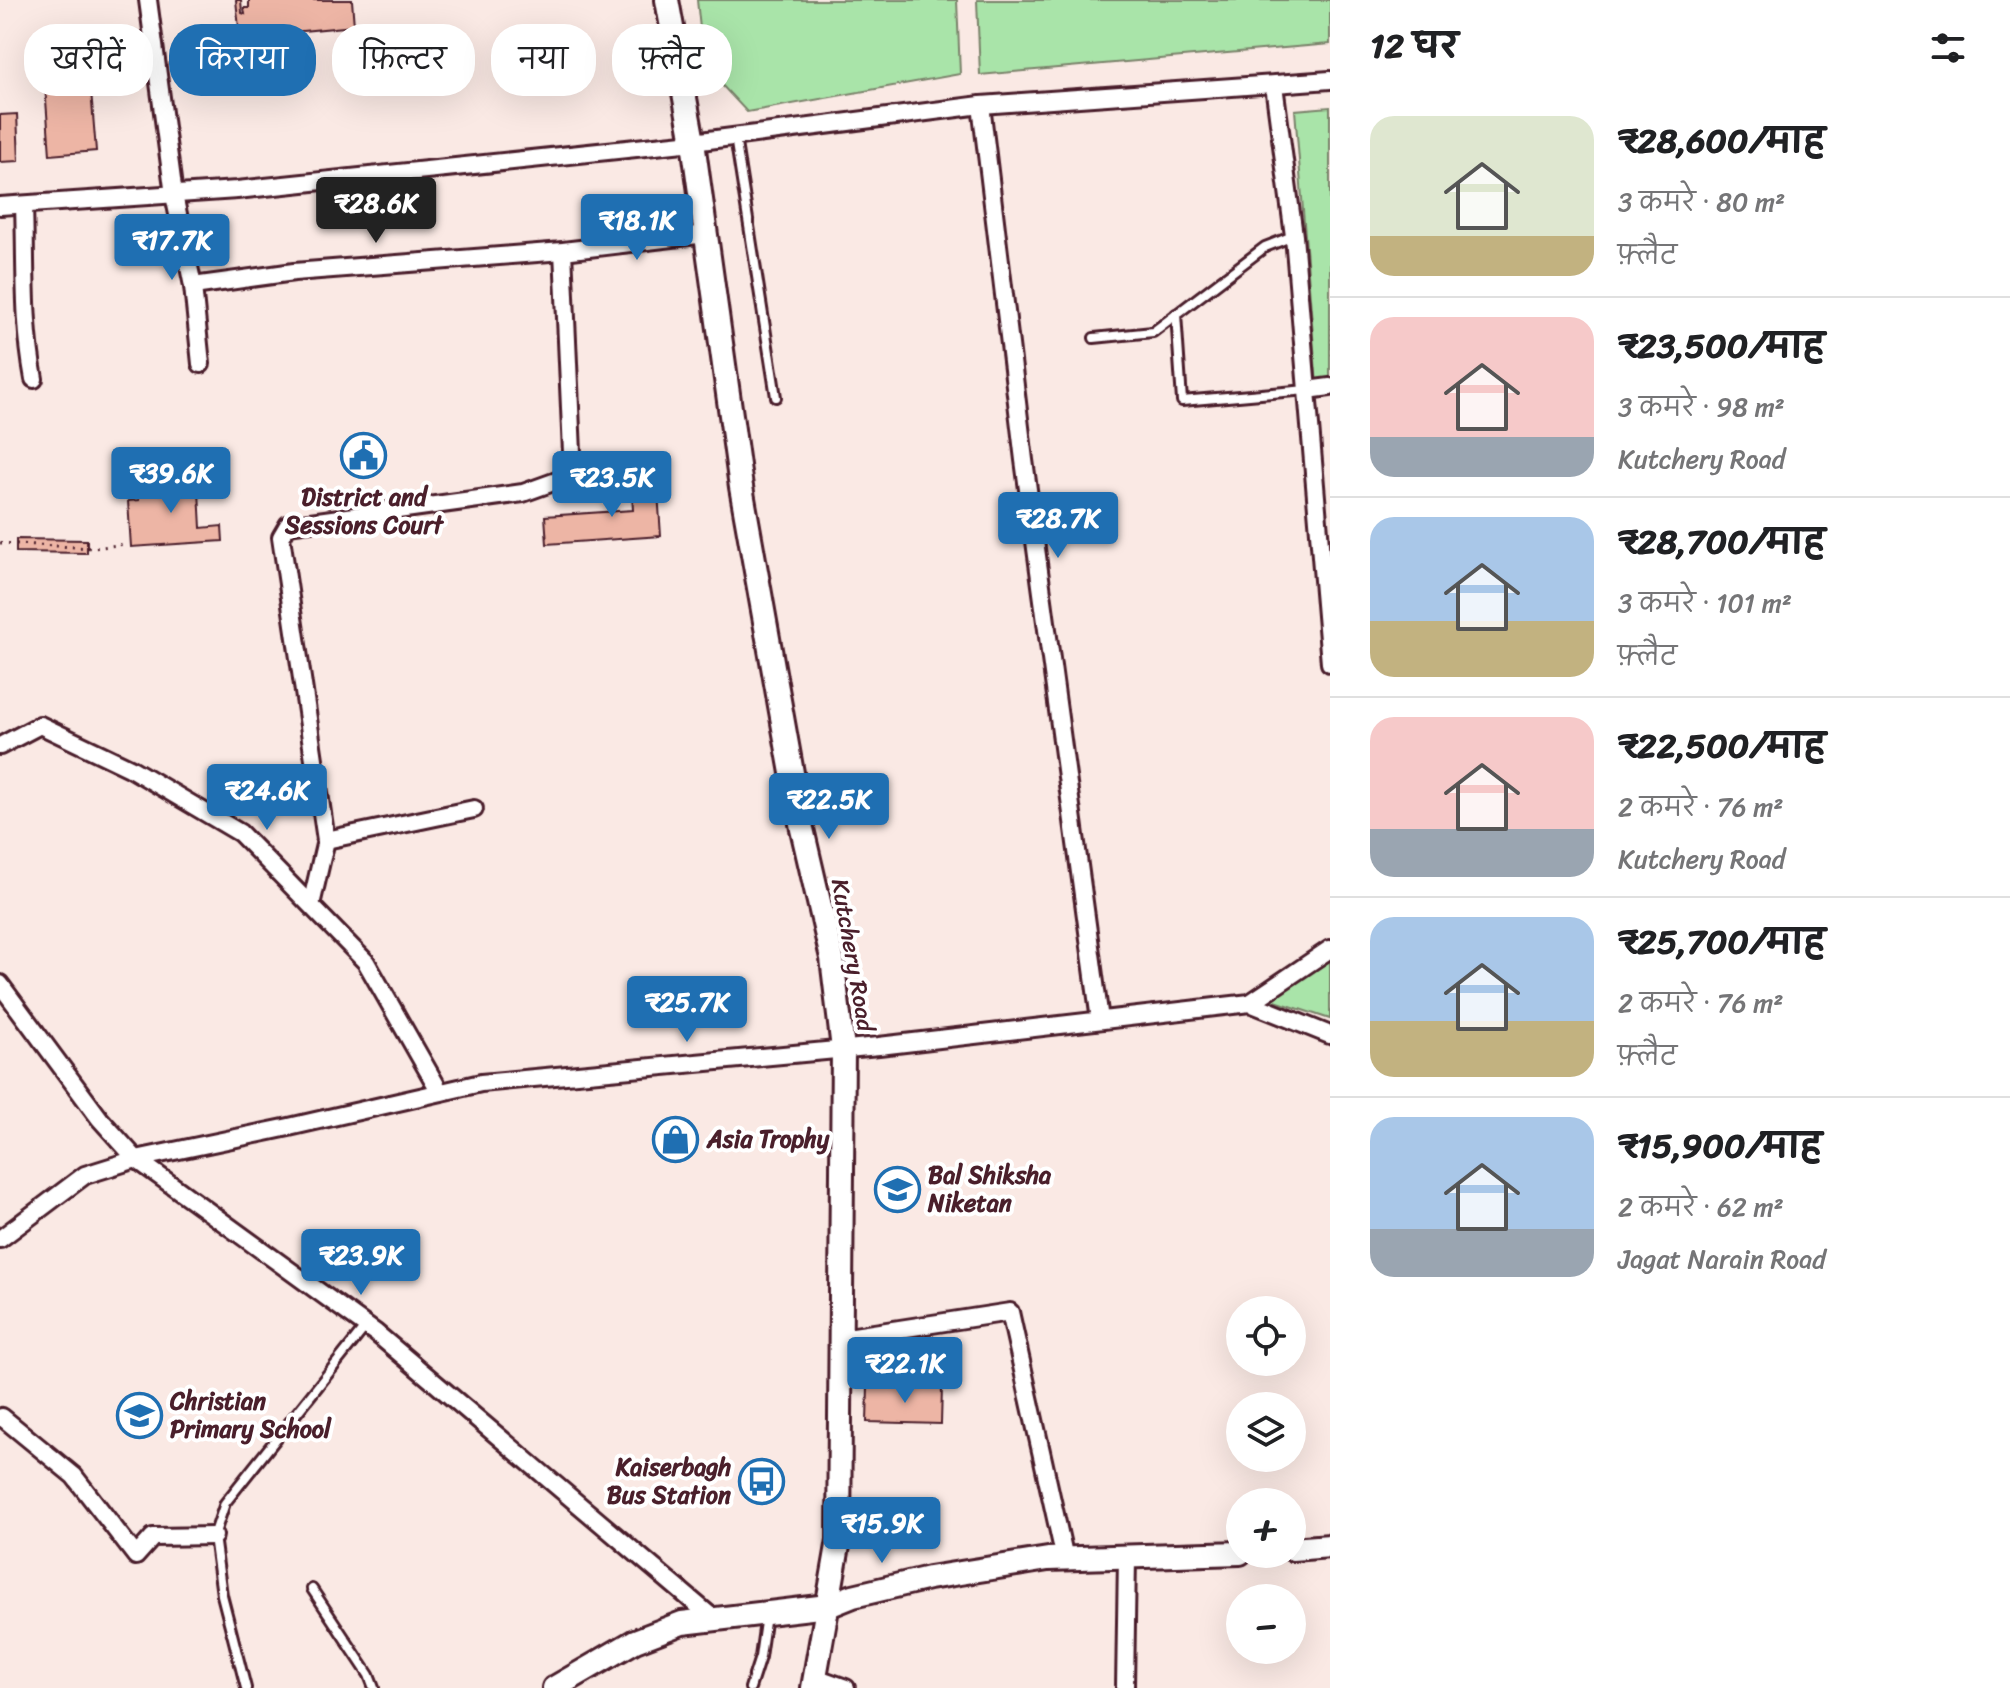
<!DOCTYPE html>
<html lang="hi">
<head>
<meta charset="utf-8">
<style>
  body { margin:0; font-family:Sriracha,"Playpen Sans Deva",sans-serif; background:#f2f2f2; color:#202124; height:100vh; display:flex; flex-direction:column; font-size:30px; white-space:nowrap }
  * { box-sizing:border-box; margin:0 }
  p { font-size:26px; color:#757577 }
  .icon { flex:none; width:44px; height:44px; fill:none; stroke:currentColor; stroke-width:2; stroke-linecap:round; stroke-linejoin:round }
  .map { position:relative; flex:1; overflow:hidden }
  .side { display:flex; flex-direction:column; background:#fff; width:680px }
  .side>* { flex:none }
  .guide { position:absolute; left:24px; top:24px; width:760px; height:72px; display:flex; gap:16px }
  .controls { position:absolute; left:1226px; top:1296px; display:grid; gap:16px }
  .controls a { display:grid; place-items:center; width:80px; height:80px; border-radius:50%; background:#fff; box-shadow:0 8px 32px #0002; font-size:40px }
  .price { position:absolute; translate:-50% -68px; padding:0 18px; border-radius:8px; background:#1f6fb2; color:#fff; font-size:26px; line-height:52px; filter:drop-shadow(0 2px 4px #0008) }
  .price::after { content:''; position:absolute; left:50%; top:48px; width:24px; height:18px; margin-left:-12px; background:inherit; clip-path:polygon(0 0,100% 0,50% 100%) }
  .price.selected { background:#222; color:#fff }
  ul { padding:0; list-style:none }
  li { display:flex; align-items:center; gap:24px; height:200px; padding:0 40px }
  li+li { border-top:2px solid #e0e0e0 }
  li span { display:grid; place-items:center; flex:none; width:224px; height:160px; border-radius:24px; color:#555 }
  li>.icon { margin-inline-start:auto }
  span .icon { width:96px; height:96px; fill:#fffc; stroke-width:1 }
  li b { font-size:34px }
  h2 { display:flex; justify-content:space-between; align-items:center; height:96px; padding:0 40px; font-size:34px }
  .tag { padding:0 28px; border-radius:32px; background:#fff; box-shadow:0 8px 32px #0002; font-size:28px; line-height:72px }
  .tag.selected { background:#1f6fb2; color:#fff }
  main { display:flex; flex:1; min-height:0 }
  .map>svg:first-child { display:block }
  .green { fill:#a9e4a9; stroke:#7a826a; stroke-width:2 }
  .building { fill:#edb5a5; stroke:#4a1f2b; stroke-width:2 }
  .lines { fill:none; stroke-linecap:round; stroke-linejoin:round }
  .lane-casing { stroke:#4a1f2b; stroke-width:14 }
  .street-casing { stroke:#4a1f2b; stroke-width:22 }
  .secondary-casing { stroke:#4a1f2b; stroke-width:28 }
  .path { stroke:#4a1f2b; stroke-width:3; stroke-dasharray:2 6; stroke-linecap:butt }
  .lane { stroke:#fff; stroke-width:8 }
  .street { stroke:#fff; stroke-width:16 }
  .secondary { stroke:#fff; stroke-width:22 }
  .labels { text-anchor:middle; stroke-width:8; stroke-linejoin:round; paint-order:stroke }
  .poi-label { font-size:24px; font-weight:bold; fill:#4a1f2b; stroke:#fff; text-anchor:start }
  .street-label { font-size:24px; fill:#4a1f2b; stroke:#fff }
</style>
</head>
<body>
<main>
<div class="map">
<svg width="1330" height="1688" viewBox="0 0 1330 1688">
  <rect width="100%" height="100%" fill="#fae9e4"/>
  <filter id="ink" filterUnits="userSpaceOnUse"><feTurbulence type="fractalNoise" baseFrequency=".0125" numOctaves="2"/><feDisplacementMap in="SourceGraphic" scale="16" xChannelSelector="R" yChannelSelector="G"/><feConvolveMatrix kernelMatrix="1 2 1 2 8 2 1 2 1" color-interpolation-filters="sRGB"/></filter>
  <g filter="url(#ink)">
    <!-- green -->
    <g class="green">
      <path d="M697 0H957L960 74 747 112 704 66Z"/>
      <path d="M977 0H1330V44L980 75Z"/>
      <path d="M1330 107V385L1317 386 1295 110Z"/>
      <path d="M1330 961V1019L1269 999Z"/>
    </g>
    <!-- building -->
    <g class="building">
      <path d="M236 0H241L242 13 245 14 244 8H249V0H352L354 26 240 37Z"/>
      <path d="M88 54 96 151 50 155 43 58Z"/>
      <path d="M17 114 19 161 0 162V115Z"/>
      <path d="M657 477 661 536 547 544 545 516 633 510 631 479Z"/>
      <path d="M218 480 219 490 199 491 201 528 222 526 223 541 131 547 128 501 139 500 138 486Z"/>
      <path d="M16 539 87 540V553L16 552Z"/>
      <path d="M868 1386 942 1387 941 1424 867 1422Z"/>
    </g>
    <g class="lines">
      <defs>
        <g id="lane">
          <path d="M735 137 776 397"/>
          <path d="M1176 314 1182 401 1307 390"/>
          <path d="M1094 338 1153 332 1265 247 1293 236"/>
          <path d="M312 1589 369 1675 374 1688"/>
          <path d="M246 1688 222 1595 214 1536 225 1503 366 1326"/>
          <path d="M750 1688 760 1657 766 1615"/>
        </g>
        <g id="street">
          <path d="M148 0 174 195 193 286 201 364"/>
          <path d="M1274 85 1294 236 1330 663"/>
          <path d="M981 105 1024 460 1100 1020"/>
          <path d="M24 205C26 263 23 321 34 379"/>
          <path d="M0 206 237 190 693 142 981 105 1330 80"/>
          <path d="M193 286 294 272 563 251 706 234"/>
          <path d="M1307 390 1330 387"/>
          <path d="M0 746 40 725 130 768 240 833 366 962 440 1092"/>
          <path d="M326 840 474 809"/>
          <path d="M311 905 326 840 281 537 288 525 523 493 573 475 563 251"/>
          <path d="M0 984 100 1119 136 1159 376 1333 714 1619"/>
          <path d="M1250 1003 1330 1035"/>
          <path d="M0 1239 85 1175 136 1159 289 1127 481 1083 879 1046 1250 1003 1330 949"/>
          <path d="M841 1338 1010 1312 1065 1559"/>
          <path d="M0 1418 2 1417 74 1476 136 1556 153 1537 214 1536"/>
          <path d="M815 1677 846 1688"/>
          <path d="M1125 1688 1127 1557"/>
        </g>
        <g id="secondary">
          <path d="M667 0 693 142 741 487 802 829 832 958 843 1049 839 1540 813 1688"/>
          <path d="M1292 1549 1330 1546"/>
          <path d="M554 1688 635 1641 682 1623 828 1606 853 1596 929 1578 1048 1559 1240 1553"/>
        </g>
      </defs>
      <!-- lane casing -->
      <use href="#lane" class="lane-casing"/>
      <!-- street casing -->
      <use href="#street" class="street-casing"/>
      <!-- secondary casing -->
      <use href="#secondary" class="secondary-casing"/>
      <!-- path -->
      <path class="path" d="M0 543 93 548 125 544"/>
      <!-- lane -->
      <use href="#lane" class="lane"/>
      <!-- street -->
      <use href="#street" class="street"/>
      <!-- secondary -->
      <use href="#secondary" class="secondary"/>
    </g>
  </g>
  <!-- icons -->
  <defs>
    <symbol id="civic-ring" viewBox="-11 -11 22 22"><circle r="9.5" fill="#fff" stroke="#1f6fb2" stroke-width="1.5"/><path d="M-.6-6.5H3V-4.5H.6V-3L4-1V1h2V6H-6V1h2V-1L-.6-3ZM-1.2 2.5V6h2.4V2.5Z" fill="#1f6fb2"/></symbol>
    <symbol id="shop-ring" viewBox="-11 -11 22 22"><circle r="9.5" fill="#fff" stroke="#1f6fb2" stroke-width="1.5"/><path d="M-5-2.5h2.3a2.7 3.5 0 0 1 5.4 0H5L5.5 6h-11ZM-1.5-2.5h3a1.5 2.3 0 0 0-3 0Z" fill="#1f6fb2"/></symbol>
    <symbol id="school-ring" viewBox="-11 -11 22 22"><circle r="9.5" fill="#fff" stroke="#1f6fb2" stroke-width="1.5"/><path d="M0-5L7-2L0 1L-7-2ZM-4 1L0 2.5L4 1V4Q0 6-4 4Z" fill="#1f6fb2"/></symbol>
    <symbol id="bus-ring" viewBox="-11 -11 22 22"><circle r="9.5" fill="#fff" stroke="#1f6fb2" stroke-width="1.5"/><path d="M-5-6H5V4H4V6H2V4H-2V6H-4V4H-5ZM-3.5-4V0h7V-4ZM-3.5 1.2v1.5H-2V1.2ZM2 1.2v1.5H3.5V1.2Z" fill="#1f6fb2"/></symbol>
  </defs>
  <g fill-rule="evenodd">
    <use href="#civic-ring" x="338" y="430" width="51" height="51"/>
    <use href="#shop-ring" x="650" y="1114" width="51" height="51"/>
    <use href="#school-ring" x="872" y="1164" width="51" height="51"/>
    <use href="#school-ring" x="114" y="1390" width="51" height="51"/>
    <use href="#bus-ring" x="736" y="1456" width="51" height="51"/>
  </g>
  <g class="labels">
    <!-- poi labels -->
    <g class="poi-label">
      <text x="364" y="505" text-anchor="middle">District and<tspan x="364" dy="28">Sessions Court</tspan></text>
      <text x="707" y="1147">Asia Trophy</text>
      <text x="928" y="1183">Bal Shiksha<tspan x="928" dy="28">Niketan</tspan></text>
      <text x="170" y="1409">Christian<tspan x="170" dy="28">Primary School</tspan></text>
      <text x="731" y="1475" text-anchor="end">Kaiserbagh<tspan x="731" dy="28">Bus Station</tspan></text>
    </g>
    <!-- street labels -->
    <g class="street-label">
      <text transform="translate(853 955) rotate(80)" y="8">Kutchery Road</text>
    </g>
  </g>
</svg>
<div class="controls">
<a><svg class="icon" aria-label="locate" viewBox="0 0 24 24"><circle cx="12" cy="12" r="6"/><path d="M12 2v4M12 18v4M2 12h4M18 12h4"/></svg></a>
<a><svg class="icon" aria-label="layers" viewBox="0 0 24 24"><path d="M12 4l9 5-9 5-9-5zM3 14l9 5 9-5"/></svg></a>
<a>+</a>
<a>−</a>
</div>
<b class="price selected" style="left:376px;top:245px">₹28.6K</b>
<b class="price" style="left:637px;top:262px">₹18.1K</b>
<b class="price" style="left:172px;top:282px">₹17.7K</b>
<b class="price" style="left:171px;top:515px">₹39.6K</b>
<b class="price" style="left:612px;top:519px">₹23.5K</b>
<b class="price" style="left:1058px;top:560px">₹28.7K</b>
<b class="price" style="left:267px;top:832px">₹24.6K</b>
<b class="price" style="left:829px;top:841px">₹22.5K</b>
<b class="price" style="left:687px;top:1044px">₹25.7K</b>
<b class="price" style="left:361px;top:1297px">₹23.9K</b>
<b class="price" style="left:905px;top:1405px">₹22.1K</b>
<b class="price" style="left:882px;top:1565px">₹15.9K</b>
<div class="guide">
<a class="tag">खरीदें</a>
<a class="tag selected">किराया</a>
<a class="tag">फ़िल्टर</a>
<a class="tag">नया</a>
<a class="tag">फ़्लैट</a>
</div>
</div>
<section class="side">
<h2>12 घर<svg class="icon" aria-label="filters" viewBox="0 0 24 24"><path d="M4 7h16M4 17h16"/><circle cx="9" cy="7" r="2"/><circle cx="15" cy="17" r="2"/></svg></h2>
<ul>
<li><span style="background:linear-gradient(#dfe7d0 75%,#c2b280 0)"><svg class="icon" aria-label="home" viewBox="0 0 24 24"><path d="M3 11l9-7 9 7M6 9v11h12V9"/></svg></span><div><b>₹28,600/माह</b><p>3 कमरे · 80 m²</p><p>फ़्लैट</p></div></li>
<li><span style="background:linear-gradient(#f6c9c9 75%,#9aa5b1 0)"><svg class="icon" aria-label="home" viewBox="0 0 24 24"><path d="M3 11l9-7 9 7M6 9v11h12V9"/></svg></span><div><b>₹23,500/माह</b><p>3 कमरे · 98 m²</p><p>Kutchery Road</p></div></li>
<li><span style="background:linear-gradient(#a9c7e8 65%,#c2b280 0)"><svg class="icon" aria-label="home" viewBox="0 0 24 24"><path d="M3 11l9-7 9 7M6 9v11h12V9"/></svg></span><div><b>₹28,700/माह</b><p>3 कमरे · 101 m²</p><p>फ़्लैट</p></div></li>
<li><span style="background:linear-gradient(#f6c9c9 70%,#9aa5b1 0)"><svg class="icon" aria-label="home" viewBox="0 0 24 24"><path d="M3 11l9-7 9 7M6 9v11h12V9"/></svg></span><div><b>₹22,500/माह</b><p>2 कमरे · 76 m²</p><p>Kutchery Road</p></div></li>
<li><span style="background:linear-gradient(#a9c7e8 65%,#c2b280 0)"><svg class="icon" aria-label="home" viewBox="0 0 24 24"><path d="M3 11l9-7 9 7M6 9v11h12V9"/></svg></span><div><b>₹25,700/माह</b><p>2 कमरे · 76 m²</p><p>फ़्लैट</p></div></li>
<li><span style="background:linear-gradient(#a9c7e8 70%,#9aa5b1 0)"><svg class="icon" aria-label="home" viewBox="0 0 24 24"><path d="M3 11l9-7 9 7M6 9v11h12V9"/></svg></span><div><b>₹15,900/माह</b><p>2 कमरे · 62 m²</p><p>Jagat Narain Road</p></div></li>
</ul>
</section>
</main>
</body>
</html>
